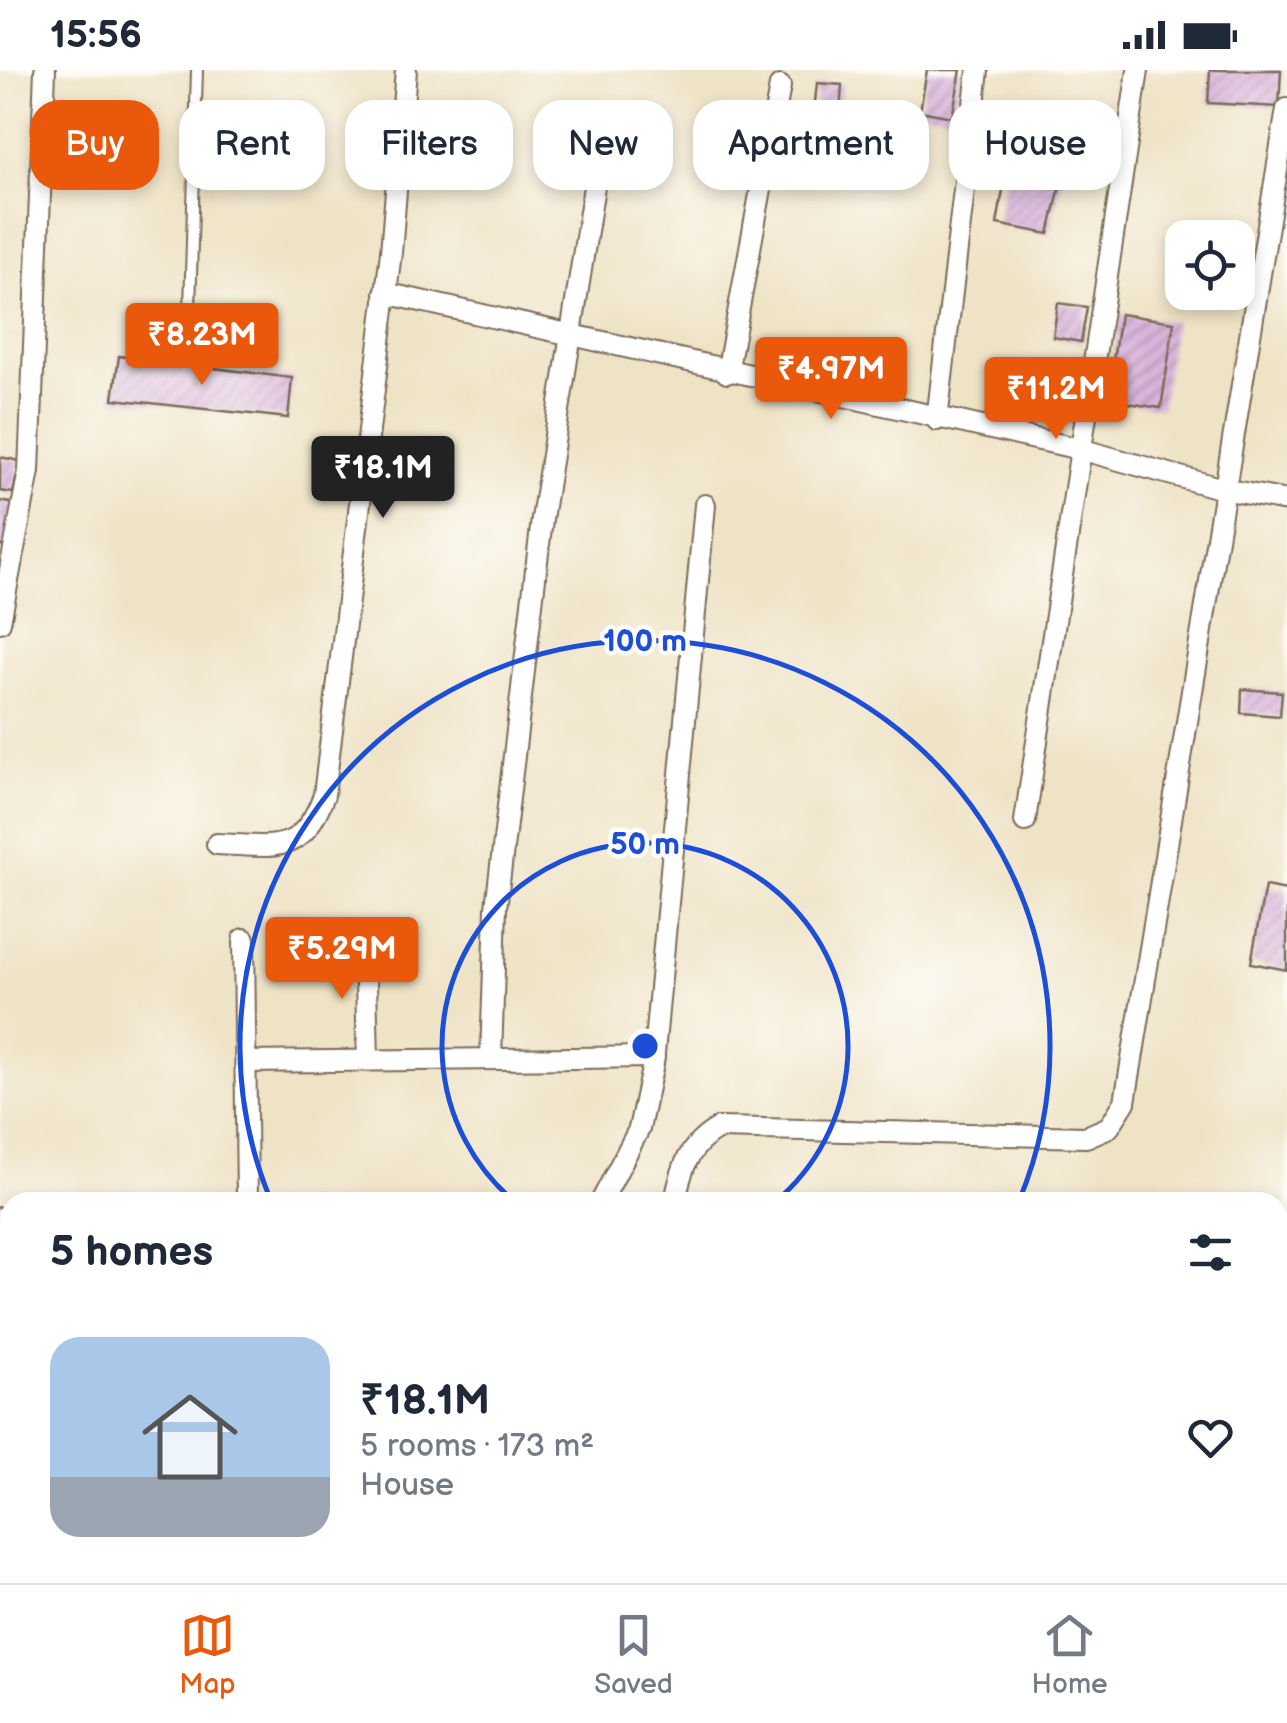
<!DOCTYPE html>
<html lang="en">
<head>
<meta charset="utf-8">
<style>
  body { margin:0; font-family:"Balsamiq Sans",sans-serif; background:#f2f2f3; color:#1f2937; height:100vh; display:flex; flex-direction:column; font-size:38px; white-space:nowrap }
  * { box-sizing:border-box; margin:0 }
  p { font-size:32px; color:#747a83 }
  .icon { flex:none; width:55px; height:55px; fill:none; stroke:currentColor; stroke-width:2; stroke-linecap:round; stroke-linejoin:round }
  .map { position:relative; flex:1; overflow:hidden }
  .panel { position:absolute; left:0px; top:1122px; width:1288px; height:392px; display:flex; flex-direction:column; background:#fff; border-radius:30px 30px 0 0; box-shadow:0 5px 15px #0003 }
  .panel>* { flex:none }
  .banner { position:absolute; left:30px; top:30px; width:1228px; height:90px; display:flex; gap:20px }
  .fabs { position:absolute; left:1165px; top:150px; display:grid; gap:20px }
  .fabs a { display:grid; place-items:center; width:90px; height:90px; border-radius:20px; background:#fff; box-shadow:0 5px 15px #0003; font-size:50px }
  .price { position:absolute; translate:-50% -85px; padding:0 22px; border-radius:10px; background:#ea580c; color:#fff; font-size:32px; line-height:65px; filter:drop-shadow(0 2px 5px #0008) }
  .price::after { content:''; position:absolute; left:50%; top:60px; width:30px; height:22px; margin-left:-15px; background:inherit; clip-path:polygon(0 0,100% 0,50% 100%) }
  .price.on { background:#222; color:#fff }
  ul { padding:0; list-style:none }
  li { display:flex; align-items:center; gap:30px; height:250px; padding:0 50px }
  li span { display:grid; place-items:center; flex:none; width:280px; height:200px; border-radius:30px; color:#555 }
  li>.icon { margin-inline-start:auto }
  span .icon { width:120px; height:120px; fill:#fffc; stroke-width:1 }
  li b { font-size:42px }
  h2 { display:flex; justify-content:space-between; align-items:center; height:120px; padding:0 50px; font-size:42px }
  .tag { padding:0 35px; border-radius:30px; background:#fff; box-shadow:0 5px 15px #0003; font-size:35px; line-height:90px }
  .tag.on { background:#ea580c; color:#fff }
  .status { display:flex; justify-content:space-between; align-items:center; height:70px; padding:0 50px; background:#fff; direction:ltr }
  .status svg { height:28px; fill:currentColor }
  .tabs { display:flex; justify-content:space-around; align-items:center; height:140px; border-top:2px solid #e0e1e3; background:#fff; font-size:28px; color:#747a83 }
  .tabs a { display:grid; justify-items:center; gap:5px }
  .tabs .on { color:#ea580c }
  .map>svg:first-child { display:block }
  .building { fill:url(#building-hatch) }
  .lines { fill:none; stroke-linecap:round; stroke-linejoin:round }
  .lane-casing { stroke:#7a6b59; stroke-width:14 }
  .street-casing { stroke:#7a6b59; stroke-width:24 }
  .lane { stroke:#fff; stroke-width:10 }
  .street { stroke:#fff; stroke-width:20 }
  .ring { fill:none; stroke:#1d4ed8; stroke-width:5 }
  .centre { fill:#1d4ed8; stroke:#fdfcf7; stroke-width:5 }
  .ring-label { font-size:30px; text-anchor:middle; font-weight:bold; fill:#1d4ed8; stroke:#fdfcf7; stroke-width:9; stroke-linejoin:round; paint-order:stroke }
</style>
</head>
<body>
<div class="status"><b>15:56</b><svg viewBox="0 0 49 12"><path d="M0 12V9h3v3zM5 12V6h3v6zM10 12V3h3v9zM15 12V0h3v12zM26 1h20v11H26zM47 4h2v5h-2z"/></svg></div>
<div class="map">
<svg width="1287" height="1513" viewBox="0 0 1287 1513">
  <defs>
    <pattern id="building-hatch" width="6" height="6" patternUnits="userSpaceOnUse" patternTransform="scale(2.5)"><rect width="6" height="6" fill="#dab4db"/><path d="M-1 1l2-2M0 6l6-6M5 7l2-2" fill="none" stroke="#b293b1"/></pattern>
  </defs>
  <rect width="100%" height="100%" fill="#fdfcf7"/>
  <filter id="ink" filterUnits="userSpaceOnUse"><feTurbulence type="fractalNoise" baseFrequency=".01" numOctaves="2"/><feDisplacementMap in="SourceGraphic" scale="20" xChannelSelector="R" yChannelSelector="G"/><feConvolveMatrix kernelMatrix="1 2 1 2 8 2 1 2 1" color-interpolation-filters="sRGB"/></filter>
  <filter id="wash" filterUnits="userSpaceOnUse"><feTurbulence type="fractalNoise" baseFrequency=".0048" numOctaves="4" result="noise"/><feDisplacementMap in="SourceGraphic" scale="40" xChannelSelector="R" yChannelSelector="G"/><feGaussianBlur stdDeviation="2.25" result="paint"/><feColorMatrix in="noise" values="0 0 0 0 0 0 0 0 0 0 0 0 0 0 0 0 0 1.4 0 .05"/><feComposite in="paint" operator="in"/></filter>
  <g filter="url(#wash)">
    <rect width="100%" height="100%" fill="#efe3c6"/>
    <g id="blocks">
      <!-- building -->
      <g class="building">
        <path d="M927 0H961L952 47 920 41Z"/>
        <path d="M1210 0H1281L1279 37 1208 33Z"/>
        <path d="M817 13 842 15 840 43 814 41Z"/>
        <path d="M812 44 884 53 878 107 806 99Z"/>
        <path d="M1009 86 1064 99 1049 164 997 154Z"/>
        <path d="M1058 233 1087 237 1081 272 1053 267Z"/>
        <path d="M1120 244 1174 252 1161 338 1107 330Z"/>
        <path d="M119 286 292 308 288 348 113 329Z"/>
        <path d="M0 387 20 391 13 423 0 421Z"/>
        <path d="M0 431 15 434 8 478 0 475Z"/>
        <path d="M1242 619 1282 622 1280 646 1241 643Z"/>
        <path d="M1265 816 1287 820V900L1251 893Z"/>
      </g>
    </g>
  </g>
  <g filter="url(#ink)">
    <use href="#blocks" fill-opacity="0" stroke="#7a6b59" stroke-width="2.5"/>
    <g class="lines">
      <defs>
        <path id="lane" d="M189 274 197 0"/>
        <g id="street">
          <path d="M385 223 1080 379 1223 419 1287 431"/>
          <path d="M727 303 780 16"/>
          <path d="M937 350 978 0"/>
          <path d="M0 552 29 401 45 0"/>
          <path d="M1025 751 1138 0"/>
          <path d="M217 774C275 776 301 787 324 725L391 182 406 0"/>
          <path d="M244 869 247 1132"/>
          <path d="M365 873 368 990"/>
          <path d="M491 988 496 838 542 449 595 110"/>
          <path d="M246 992 654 987"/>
          <path d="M601 1132 639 1059 653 994 705 435"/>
          <path d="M675 1132C681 1099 688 1075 719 1058L1086 1067 1109 1057 1125 1032 1287 39"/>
          <path d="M0 1148H10"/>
          <path d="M0 1322H10"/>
          <path d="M501 1513 502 1505"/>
          <path d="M610 1513 611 1505"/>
          <path d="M749 1513 751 1505"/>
        </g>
      </defs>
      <!-- lane casing -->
      <use href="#lane" class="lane-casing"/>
      <!-- street casing -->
      <use href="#street" class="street-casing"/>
      <!-- lane -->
      <use href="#lane" class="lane"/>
      <!-- street -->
      <use href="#street" class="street"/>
    </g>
  </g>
  <!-- distance rings -->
  <g class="ring">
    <path d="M515 1132A203 203 0 1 1 775 1132"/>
    <path d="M271 1131A405 405 0 1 1 1019 1131"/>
  </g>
  <circle cx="645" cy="976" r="15" class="centre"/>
  <g class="ring-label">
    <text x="645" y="581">100 m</text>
    <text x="645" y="784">50 m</text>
  </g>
</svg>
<div class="fabs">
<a><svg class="icon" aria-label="locate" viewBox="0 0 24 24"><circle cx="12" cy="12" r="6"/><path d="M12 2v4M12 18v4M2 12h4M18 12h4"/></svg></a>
</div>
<b class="price" style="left:202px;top:318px">₹8.23M</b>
<b class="price" style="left:831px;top:352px">₹4.97M</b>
<b class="price" style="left:1056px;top:372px">₹11.2M</b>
<b class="price on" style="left:383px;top:451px">₹18.1M</b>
<b class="price" style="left:342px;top:932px">₹5.29M</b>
<div class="banner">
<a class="tag on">Buy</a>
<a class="tag">Rent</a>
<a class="tag">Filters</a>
<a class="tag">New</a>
<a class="tag">Apartment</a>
<a class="tag">House</a>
</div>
<section class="panel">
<h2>5 homes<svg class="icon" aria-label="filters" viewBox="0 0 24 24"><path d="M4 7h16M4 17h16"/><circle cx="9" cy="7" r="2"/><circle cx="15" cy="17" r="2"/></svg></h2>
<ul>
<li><span style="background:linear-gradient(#a9c7e8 70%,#9aa5b1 0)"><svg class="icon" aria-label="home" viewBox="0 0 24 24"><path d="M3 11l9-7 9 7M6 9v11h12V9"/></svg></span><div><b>₹18.1M</b><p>5 rooms · 173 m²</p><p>House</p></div><svg class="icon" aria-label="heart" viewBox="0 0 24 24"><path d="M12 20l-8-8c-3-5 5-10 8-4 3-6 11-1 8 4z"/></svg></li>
</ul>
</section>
</div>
<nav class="tabs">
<a class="on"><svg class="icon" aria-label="map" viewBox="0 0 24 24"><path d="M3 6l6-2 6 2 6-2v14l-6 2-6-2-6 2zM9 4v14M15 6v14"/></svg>Map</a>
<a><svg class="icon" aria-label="saved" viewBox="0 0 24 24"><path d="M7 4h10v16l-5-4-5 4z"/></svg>Saved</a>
<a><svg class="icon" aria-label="home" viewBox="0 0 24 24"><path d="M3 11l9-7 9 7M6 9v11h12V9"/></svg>Home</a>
</nav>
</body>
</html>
